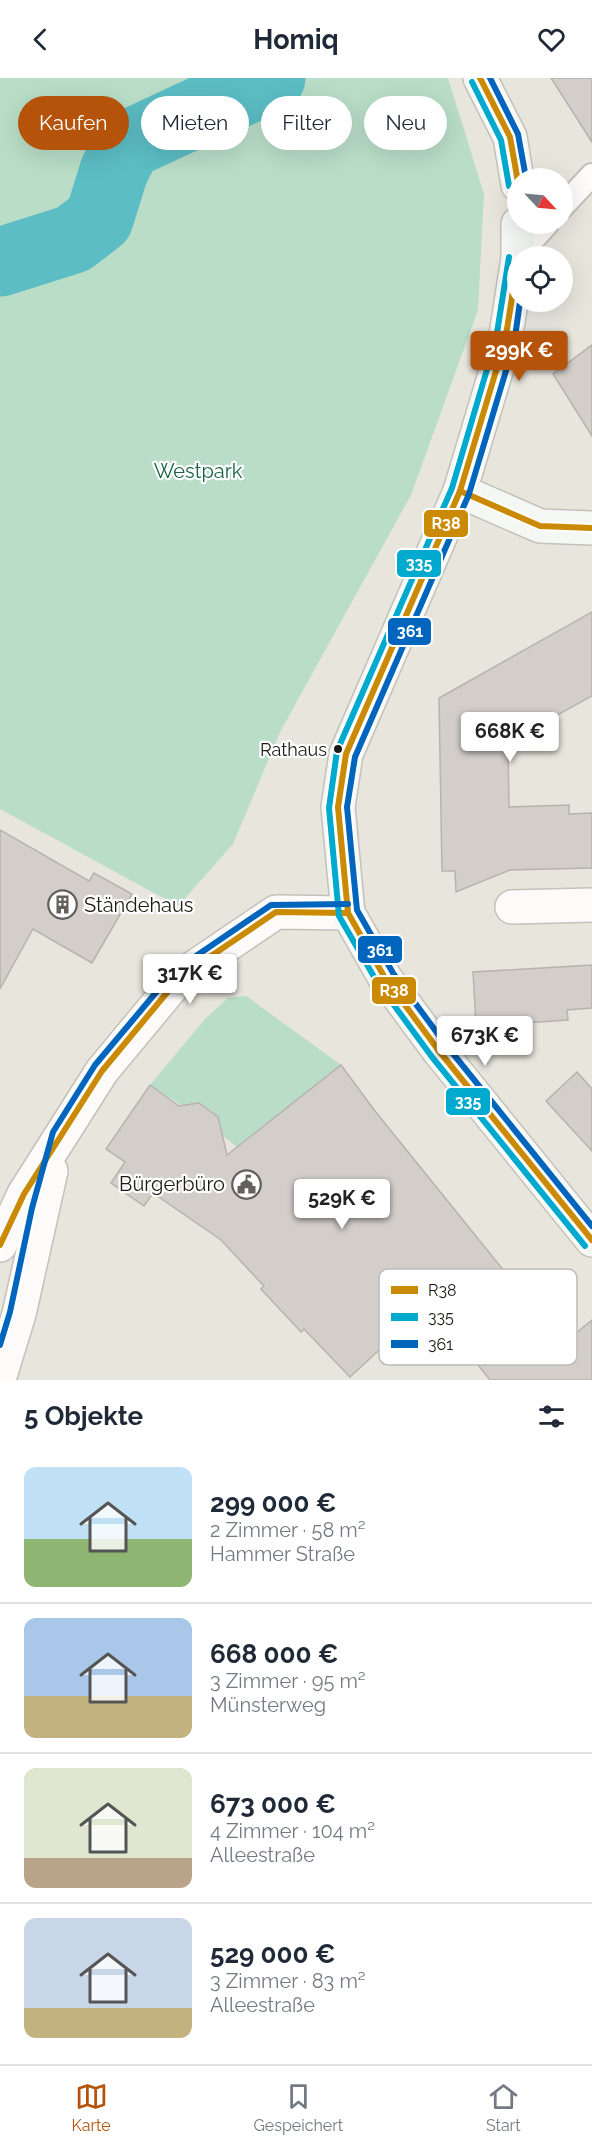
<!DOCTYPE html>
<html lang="de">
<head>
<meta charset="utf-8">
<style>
  body { margin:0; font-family:Raleway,sans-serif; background:#f6f6f7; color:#1f2937; height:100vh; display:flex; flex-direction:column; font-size:22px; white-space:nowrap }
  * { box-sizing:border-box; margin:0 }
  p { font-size:20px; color:#747a83 }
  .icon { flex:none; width:33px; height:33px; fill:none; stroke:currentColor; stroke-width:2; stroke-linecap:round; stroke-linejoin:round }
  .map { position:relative; height:1302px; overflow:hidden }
  .side { display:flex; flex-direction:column; background:#fff; flex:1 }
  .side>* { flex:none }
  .banner { position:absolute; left:18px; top:18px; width:556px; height:54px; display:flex; gap:12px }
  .needle { width:39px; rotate:116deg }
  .tools { position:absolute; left:507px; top:90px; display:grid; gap:12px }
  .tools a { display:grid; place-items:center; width:66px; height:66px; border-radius:50%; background:#fff; box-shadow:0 6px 24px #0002; font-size:30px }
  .price { position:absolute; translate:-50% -51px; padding:0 14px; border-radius:6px; background:#fff; color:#222; font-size:20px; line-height:39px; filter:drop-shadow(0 2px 3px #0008) }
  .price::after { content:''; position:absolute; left:50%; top:36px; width:18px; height:14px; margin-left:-9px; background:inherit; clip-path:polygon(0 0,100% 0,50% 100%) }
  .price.on { background:#b45309; color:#fff }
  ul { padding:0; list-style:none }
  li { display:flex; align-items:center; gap:18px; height:150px; padding:0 24px }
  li+li { border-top:2px solid #e0e1e3 }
  li span { display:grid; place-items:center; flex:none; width:168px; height:120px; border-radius:12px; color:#555 }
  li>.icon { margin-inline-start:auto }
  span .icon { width:72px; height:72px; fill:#fffc; stroke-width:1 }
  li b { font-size:26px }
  h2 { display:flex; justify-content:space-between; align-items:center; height:72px; padding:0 24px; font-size:26px }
  .tag { padding:0 21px; border-radius:27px; background:#fff; box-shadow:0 6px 24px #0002; font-size:21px; line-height:54px }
  .tag.on { background:#b45309; color:#fff }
  header { display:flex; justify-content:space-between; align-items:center; height:78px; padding:0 24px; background:#fff; font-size:27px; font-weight:700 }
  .dock { display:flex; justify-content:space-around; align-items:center; height:84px; border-top:2px solid #e0e1e3; background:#fff; font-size:16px; color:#747a83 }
  .dock a { display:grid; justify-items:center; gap:3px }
  .dock .on { color:#b45309 }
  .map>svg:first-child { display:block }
  .green { fill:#b9ddc7 }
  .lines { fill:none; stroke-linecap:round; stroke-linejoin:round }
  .river { stroke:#5cbdc4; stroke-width:69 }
  .building { fill:#d3ceca; stroke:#b7b2ae; stroke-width:1.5 }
  .lane-casing { stroke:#c4c1bb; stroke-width:26 }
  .street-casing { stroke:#c4c1bb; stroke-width:36 }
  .secondary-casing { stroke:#c4c1bb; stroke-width:36 }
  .lane { stroke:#fcfbfa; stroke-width:22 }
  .street { stroke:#fcfbfa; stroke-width:33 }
  .secondary { stroke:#f5f7f4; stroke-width:33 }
  .bus-1-casing { stroke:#fff; stroke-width:10 }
  .bus-2-casing { stroke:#fff; stroke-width:10 }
  .bus-3-casing { stroke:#fff; stroke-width:10 }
  .bus-1 { stroke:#cb8a04; stroke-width:6 }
  .bus-2 { stroke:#00a9ce; stroke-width:6 }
  .bus-3 { stroke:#0065bd; stroke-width:6 }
  .bus-dot { fill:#1c1a15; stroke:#fff; stroke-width:2 }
  .labels { text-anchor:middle; stroke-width:4.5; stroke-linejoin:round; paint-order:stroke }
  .bus-label { font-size:18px; fill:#1c1a15; stroke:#fff; text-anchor:end }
  .park-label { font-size:20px; fill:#196144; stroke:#fff }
  .poi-label { font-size:20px; fill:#1c1a15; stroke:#fff; text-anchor:start }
  .key { fill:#fff; stroke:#bbbab9; stroke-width:1.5 }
  .key-label { font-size:16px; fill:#1c1a15 }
  .line-badge { stroke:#fff; stroke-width:2 }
  .badge-label { font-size:16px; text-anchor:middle; font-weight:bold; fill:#fff }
</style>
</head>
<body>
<header><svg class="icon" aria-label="back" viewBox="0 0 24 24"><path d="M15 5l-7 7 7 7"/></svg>Homiq<svg class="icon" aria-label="heart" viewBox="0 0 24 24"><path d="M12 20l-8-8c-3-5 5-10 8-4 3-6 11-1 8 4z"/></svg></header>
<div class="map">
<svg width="592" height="1302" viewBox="0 0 592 1302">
  <rect width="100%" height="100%" fill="#e8e5dd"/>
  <!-- green -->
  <g class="green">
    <path d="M0 0H448L484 116 478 232 411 417 280 654 233 766 178 828 0 731Z"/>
    <path d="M246 918 341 987 237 1069 211 1048 218 1040 199 1025 193 1035 150 1007 206 940 228 920Z"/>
  </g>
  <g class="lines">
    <!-- river -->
    <path class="river" d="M0 184 73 161 99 141 114 93 127 67 271 0"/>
  </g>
  <!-- building -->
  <g class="building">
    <path d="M551 0H592V64Z"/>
    <path d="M592 267V358L553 296Z"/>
    <path d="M592 534V618L508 664 509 729 569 727V736L592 735V790L510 792 456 814 455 793H442L439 620Z"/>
    <path d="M0 752 89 803 94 795 132 816 92 885 33 851 0 911Z"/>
    <path d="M592 887V930L567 932 568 942 476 948 473 894Z"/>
    <path d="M341 987 375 1033 563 1266 592 1242V1302H490L429 1226 350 1299 304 1251 301 1254 261 1211 264 1208 221 1162 153 1115 144 1128 111 1105 125 1084 106 1071 150 1007 179 1028 199 1025 218 1039 227 1077Z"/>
    <path d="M577 994 592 1011V1073L546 1023Z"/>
  </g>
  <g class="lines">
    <defs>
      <g id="lane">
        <path d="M562 129 592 97"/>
        <path d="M518 178 547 146"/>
      </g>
      <g id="street">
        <path d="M512 829 592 827"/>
        <path d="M0 1167 24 1116 102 993 180 899 276 834 348 835"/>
        <path d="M0 1298 19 1236 51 1093"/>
      </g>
      <g id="secondary">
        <path d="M480 0 510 59 518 107"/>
        <path d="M518 178V146"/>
        <path d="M518 180 505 263 460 413 346 676 338 729 348 835 385 900 439 973 592 1162"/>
        <path d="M460 413 540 448 592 450"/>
      </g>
    </defs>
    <!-- lane casing -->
    <use href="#lane" class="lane-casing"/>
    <!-- street casing -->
    <use href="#street" class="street-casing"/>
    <!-- secondary casing -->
    <use href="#secondary" class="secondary-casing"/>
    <!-- lane -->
    <use href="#lane" class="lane"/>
    <!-- street -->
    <use href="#street" class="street"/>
    <!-- secondary -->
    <use href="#secondary" class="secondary"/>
    <defs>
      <g id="bus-1">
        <path d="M480 0 510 59 518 104"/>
        <path d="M518 183 505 263 460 413 346 676 338 729 348 835 385 900 439 973 592 1162"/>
        <path d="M460 413 540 448 592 450"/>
        <path d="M0 1167 24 1116 102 993 180 899 276 834 348 835"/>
      </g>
      <g id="bus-2">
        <path d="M472 4 501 62 509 108"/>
        <path d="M509 179 496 261 452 410 337 673 329 730 339 838 377 904 432 979 585 1168"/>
      </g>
      <g id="bus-3">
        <path d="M490 0 518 56 526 100"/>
        <path d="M520 224 514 266 469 416 355 679 347 729 357 832 393 895 446 967 592 1148"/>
        <path d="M0 1267 10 1234 32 1130 53 1054 95 987 174 893 271 827 348 826"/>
      </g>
    </defs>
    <!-- bus-1 casing -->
    <use href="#bus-1" class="bus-1-casing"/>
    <!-- bus-2 casing -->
    <use href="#bus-2" class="bus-2-casing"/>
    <!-- bus-3 casing -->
    <use href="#bus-3" class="bus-3-casing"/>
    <!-- bus-1 -->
    <use href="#bus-1" class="bus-1"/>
    <!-- bus-2 -->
    <use href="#bus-2" class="bus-2"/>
    <!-- bus-3 -->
    <use href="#bus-3" class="bus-3"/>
  </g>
  <!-- icons -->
  <defs>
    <symbol id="building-ring" viewBox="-11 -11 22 22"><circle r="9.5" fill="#fff" stroke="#63615b" stroke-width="1.5"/><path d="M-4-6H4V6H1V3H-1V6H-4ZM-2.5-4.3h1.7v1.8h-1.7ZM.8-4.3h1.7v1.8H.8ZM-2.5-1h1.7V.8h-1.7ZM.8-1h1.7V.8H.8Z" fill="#63615b"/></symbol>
    <symbol id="civic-ring" viewBox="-11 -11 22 22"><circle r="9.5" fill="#fff" stroke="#63615b" stroke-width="1.5"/><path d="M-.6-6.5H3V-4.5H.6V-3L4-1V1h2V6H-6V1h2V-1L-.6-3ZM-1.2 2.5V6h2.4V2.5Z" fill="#63615b"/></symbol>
  </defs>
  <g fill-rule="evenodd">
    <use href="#building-ring" x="46" y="810" width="33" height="33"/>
    <use href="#civic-ring" x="230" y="1090" width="33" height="33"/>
  </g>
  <!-- markers -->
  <circle class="bus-dot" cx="338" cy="671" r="5"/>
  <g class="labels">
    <!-- bus labels -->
    <g class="bus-label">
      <text x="327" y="678">Rathaus</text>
    </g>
    <!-- park labels -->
    <g class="park-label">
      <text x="198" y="400">Westpark</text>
    </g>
    <!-- poi labels -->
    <g class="poi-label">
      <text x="84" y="834">Ständehaus</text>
      <text x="225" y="1113" text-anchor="end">Bürgerbüro</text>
    </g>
  </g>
  <!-- legend -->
  <rect x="379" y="1191" width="198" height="96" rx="9" class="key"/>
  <rect x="391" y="1208" width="27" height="8" fill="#cb8a04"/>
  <rect x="391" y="1235" width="27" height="8" fill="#00a9ce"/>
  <rect x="391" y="1262" width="27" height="8" fill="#0065bd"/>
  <g class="key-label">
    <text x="428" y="1218">R38</text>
    <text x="428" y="1245">335</text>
    <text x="428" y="1272">361</text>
  </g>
  <g class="line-badge">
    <rect x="423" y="431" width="46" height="29" rx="6" fill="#cb8a04"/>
    <rect x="396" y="471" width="46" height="29" rx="6" fill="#00a9ce"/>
    <rect x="387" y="539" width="45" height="29" rx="6" fill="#0065bd"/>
    <rect x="357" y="857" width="46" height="29" rx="6" fill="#0065bd"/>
    <rect x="371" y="898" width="46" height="29" rx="6" fill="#cb8a04"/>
    <rect x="445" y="1009" width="46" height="29" rx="6" fill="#00a9ce"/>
  </g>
  <g class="badge-label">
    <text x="446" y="451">R38</text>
    <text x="419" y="491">335</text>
    <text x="410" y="559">361</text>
    <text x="380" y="878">361</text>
    <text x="394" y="918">R38</text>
    <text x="468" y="1029">335</text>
  </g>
</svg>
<div class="tools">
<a><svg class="needle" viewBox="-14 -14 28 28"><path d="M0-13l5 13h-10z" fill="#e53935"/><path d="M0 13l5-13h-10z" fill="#747a83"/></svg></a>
<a><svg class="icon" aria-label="locate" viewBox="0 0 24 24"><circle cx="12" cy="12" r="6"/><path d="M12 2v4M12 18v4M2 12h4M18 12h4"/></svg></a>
</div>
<b class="price on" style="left:519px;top:304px">299K €</b>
<b class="price" style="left:510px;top:685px">668K €</b>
<b class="price" style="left:190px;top:927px">317K €</b>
<b class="price" style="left:485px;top:989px">673K €</b>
<b class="price" style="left:342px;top:1152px">529K €</b>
<div class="banner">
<a class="tag on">Kaufen</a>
<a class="tag">Mieten</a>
<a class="tag">Filter</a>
<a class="tag">Neu</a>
</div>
</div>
<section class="side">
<h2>5 Objekte<svg class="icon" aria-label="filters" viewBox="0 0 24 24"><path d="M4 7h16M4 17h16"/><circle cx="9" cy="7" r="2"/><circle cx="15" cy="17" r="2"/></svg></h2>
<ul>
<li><span style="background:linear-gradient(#bfe0f5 60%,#8fb573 0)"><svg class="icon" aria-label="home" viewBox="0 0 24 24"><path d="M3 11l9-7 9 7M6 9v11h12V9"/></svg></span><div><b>299 000 €</b><p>2 Zimmer · 58 m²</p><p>Hammer Straße</p></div></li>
<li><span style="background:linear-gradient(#a9c7e8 65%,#c2b280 0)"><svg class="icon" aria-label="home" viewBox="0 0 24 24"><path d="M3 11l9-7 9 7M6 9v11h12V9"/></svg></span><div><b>668 000 €</b><p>3 Zimmer · 95 m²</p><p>Münsterweg</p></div></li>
<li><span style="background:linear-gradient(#dfe7d0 75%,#b9a48a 0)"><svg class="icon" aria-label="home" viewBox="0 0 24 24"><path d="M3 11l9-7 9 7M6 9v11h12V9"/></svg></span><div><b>673 000 €</b><p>4 Zimmer · 104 m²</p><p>Alleestraße</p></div></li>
<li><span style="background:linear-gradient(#c9d6e8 75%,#c2b280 0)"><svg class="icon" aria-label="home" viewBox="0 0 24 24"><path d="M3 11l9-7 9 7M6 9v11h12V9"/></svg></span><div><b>529 000 €</b><p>3 Zimmer · 83 m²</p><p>Alleestraße</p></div></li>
</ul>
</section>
<nav class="dock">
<a class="on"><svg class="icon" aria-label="map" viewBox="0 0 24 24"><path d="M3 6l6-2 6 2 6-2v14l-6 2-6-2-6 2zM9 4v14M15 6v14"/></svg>Karte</a>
<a><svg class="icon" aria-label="saved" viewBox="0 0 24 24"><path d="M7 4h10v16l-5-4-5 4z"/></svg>Gespeichert</a>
<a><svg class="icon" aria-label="home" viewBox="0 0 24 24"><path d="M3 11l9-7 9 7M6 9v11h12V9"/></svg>Start</a>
</nav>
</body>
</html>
